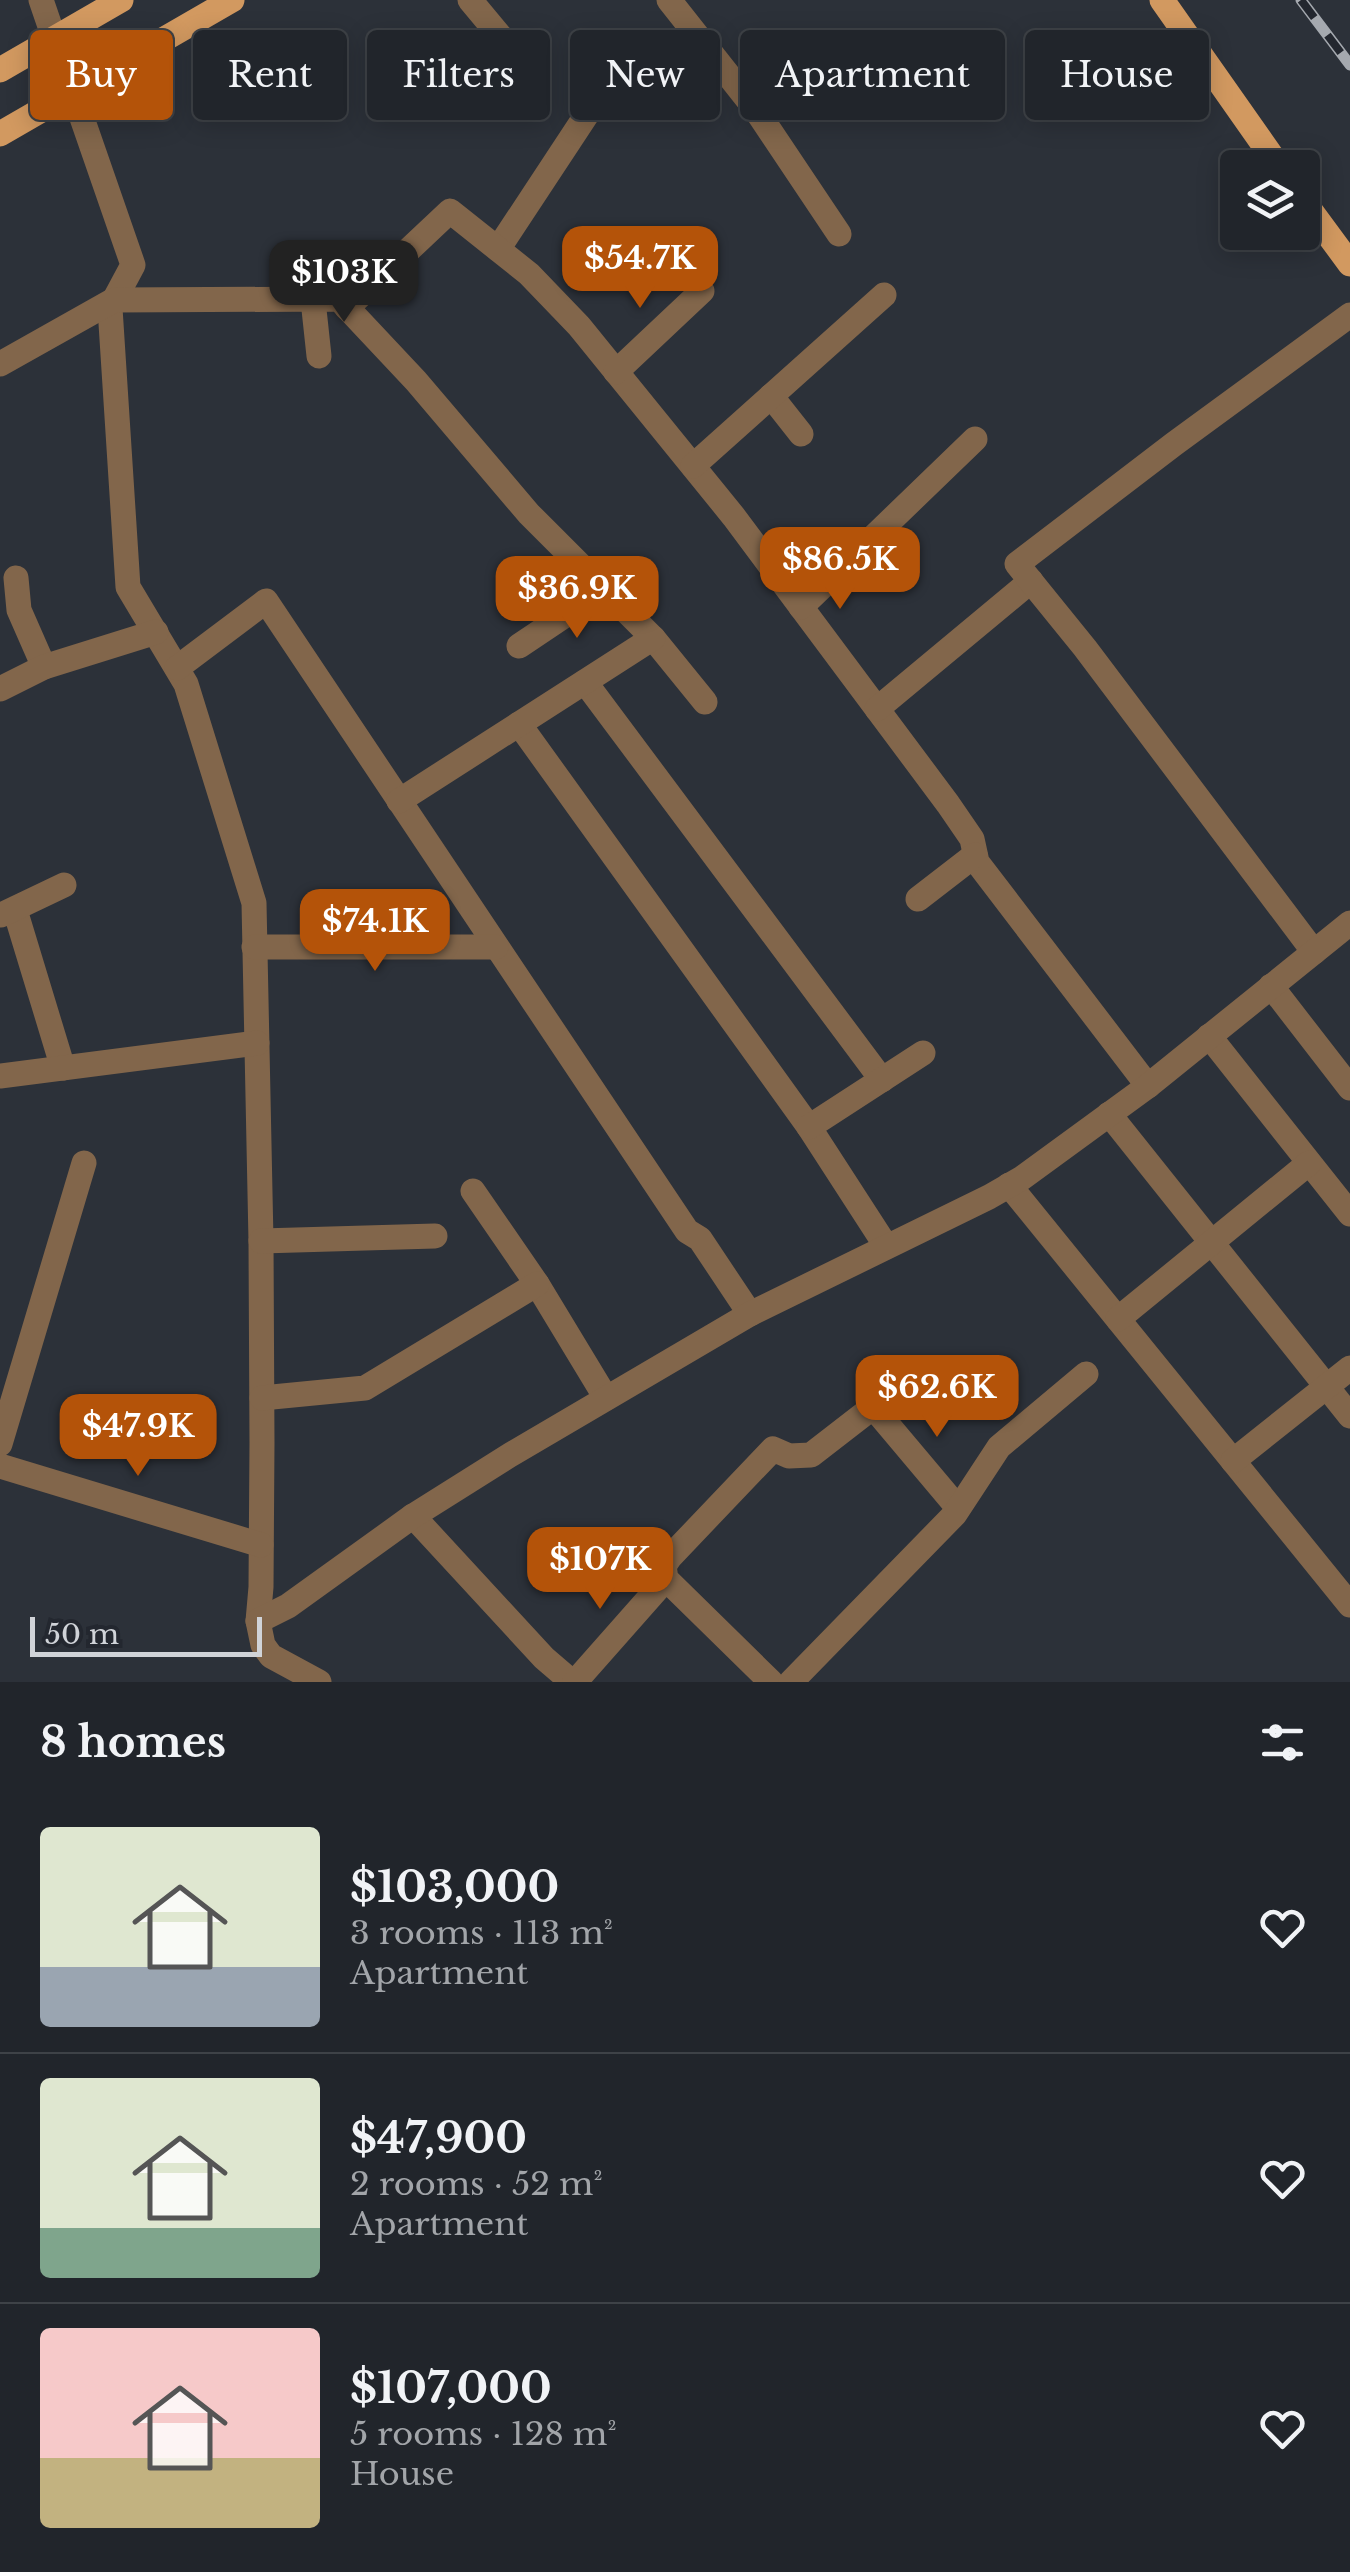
<!DOCTYPE html>
<html lang="en">
<head>
<meta charset="utf-8">
<style>
  body { margin:0; font-family:"Libre Baskerville",serif; background:#292d33; color:#f1f3f6; height:100vh; display:flex; flex-direction:column; font-size:38px; white-space:nowrap }
  * { box-sizing:border-box; margin:0 }
  p { font-size:32px; color:#a2a5a9 }
  .icon { flex:none; width:55px; height:55px; fill:none; stroke:currentColor; stroke-width:2; stroke-linecap:round; stroke-linejoin:round }
  .map { position:relative; height:1682px; overflow:hidden }
  .sheet { display:flex; flex-direction:column; background:#21252b; flex:1 }
  .sheet>* { flex:none }
  .hud { position:absolute; left:30px; top:30px; width:1290px; height:90px; display:flex; gap:20px }
  .tools { position:absolute; left:1220px; top:150px; display:grid; gap:20px }
  .tools a { display:grid; place-items:center; width:100px; height:100px; border-radius:10px; background:#21252b; box-shadow:0 5px 25px #0003,0 0 0 2px #3e4247; font-size:50px }
  .scale { position:absolute; left:30px; bottom:25px; width:232px; box-sizing:border-box; padding-left:10px; border:5px solid #d0d3d8; border-top:0; font-size:28px; line-height:35px; white-space:nowrap; color:#d0d3d8; -webkit-text-stroke:8px #23272f; paint-order:stroke }
  .price { position:absolute; translate:-50% -85px; padding:0 22px; border-radius:20px; background:#b45309; color:#fff; font-size:32px; line-height:65px; filter:drop-shadow(0 2px 5px #0008) }
  .price::after { content:''; position:absolute; left:50%; top:60px; width:30px; height:22px; margin-left:-15px; background:inherit; clip-path:polygon(0 0,100% 0,50% 100%) }
  .price.active { background:#222; color:#fff }
  ul { padding:0; list-style:none }
  li { display:flex; align-items:center; gap:30px; height:250px; padding:0 40px }
  li+li { border-top:2px solid #3e4247 }
  li span { display:grid; place-items:center; flex:none; width:280px; height:200px; border-radius:10px; color:#555 }
  li>.icon { margin-inline-start:auto }
  span .icon { width:120px; height:120px; fill:#fffc; stroke-width:1 }
  li b { font-size:42px }
  h2 { display:flex; justify-content:space-between; align-items:center; height:120px; padding:0 40px; font-size:42px }
  .chip { padding:0 35px; border-radius:10px; background:#21252b; box-shadow:0 5px 25px #0003,0 0 0 2px #3e4247; font-size:35px; line-height:90px }
  .chip.active { background:#b45309; color:#fff }
  .map>svg:first-child { display:block }
  .lines { fill:none; stroke-linecap:round; stroke-linejoin:round }
  .minor { stroke:#82664b; stroke-width:25 }
  .major { stroke:#d29960; stroke-width:25 }
  .rail-casing { stroke:#a5a9af; stroke-width:11 }
  .rail { stroke:#23272f; stroke-width:8; stroke-dasharray:22; stroke-linecap:butt }
</style>
</head>
<body>
<div class="map">
<svg width="1350" height="1682" viewBox="0 0 1350 1682">
  <rect width="100%" height="100%" fill="#2c3139"/>
  <g class="lines">
    <!-- minor -->
    <g class="minor">
      <path d="M41 0 54 38"/>
      <path d="M470 0 515 54"/>
      <path d="M669 0 756 110 839 234"/>
      <path d="M73 92 133 265 110 308 128 587 186 684 254 903 261 1241 262 1442 261 1587 258 1621 263 1645 271 1656 319 1682"/>
      <path d="M498 249 591 108"/>
      <path d="M313 300 319 356"/>
      <path d="M347 308 450 211 529 274 579 326 734 517 948 804 972 839 977 862 1148 1086"/>
      <path d="M0 364 114 300 339 299 416 381 529 514 653 638 705 702"/>
      <path d="M616 372 702 291"/>
      <path d="M771 396 801 434"/>
      <path d="M693 466 884 295"/>
      <path d="M16 578 19 610 44 667"/>
      <path d="M801 607 975 439"/>
      <path d="M519 646 604 589"/>
      <path d="M177 668 266 601 687 1231 700 1239 750 1314"/>
      <path d="M585 682 882 1080"/>
      <path d="M0 689 44 667 156 632"/>
      <path d="M877 709 1031 581"/>
      <path d="M519 724 809 1127 886 1246"/>
      <path d="M399 801 653 638"/>
      <path d="M918 899 975 855"/>
      <path d="M15 910 63 1068"/>
      <path d="M1 915 64 885"/>
      <path d="M254 947H496"/>
      <path d="M1314 952 1085 648 1017 564 1174 444 1350 315"/>
      <path d="M1271 986 1350 1088"/>
      <path d="M1209 1036 1350 1214"/>
      <path d="M0 1076 257 1043"/>
      <path d="M1109 1114 1350 1416"/>
      <path d="M809 1127 923 1053"/>
      <path d="M1009 1185 1350 1605"/>
      <path d="M473 1191 537 1284 606 1398"/>
      <path d="M261 1241 435 1236"/>
      <path d="M1118 1319 1309 1163"/>
      <path d="M262 1398 365 1388 537 1284"/>
      <path d="M0 1444 84 1163"/>
      <path d="M1233 1461 1350 1368"/>
      <path d="M0 1466 261 1545"/>
      <path d="M413 1516 544 1658 572 1682"/>
      <path d="M258 1621 288 1606 413 1516 510 1455 750 1314 989 1197 1022 1178 1148 1086 1350 923"/>
      <path d="M575 1682 666 1579"/>
      <path d="M771 1682 666 1579 664 1566 670 1557 773 1449 789 1456 811 1455 873 1407 958 1508"/>
      <path d="M791 1682 955 1514 999 1447 1086 1374"/>
    </g>
    <!-- major -->
    <g class="major">
      <path d="M1162 0 1280 168"/>
      <path d="M0 70 121 0"/>
      <path d="M0 134 232 0"/>
      <path d="M1302 199 1350 264"/>
    </g>
    <defs>
      <path id="rail" d="M1301 0 1350 65"/>
    </defs>
    <!-- rail casing -->
    <use href="#rail" class="rail-casing"/>
    <!-- rail -->
    <use href="#rail" class="rail"/>
  </g>
</svg>
<div class="tools">
<a><svg class="icon" aria-label="layers" viewBox="0 0 24 24"><path d="M12 4l9 5-9 5-9-5zM3 14l9 5 9-5"/></svg></a>
</div>
<div class="scale">50 m</div>
<b class="price" style="left:640px;top:311px">$54.7K</b>
<b class="price active" style="left:344px;top:325px">$103K</b>
<b class="price" style="left:840px;top:612px">$86.5K</b>
<b class="price" style="left:577px;top:641px">$36.9K</b>
<b class="price" style="left:375px;top:974px">$74.1K</b>
<b class="price" style="left:937px;top:1440px">$62.6K</b>
<b class="price" style="left:138px;top:1479px">$47.9K</b>
<b class="price" style="left:600px;top:1612px">$107K</b>
<div class="hud">
<a class="chip active">Buy</a>
<a class="chip">Rent</a>
<a class="chip">Filters</a>
<a class="chip">New</a>
<a class="chip">Apartment</a>
<a class="chip">House</a>
</div>
</div>
<section class="sheet">
<h2>8 homes<svg class="icon" aria-label="filters" viewBox="0 0 24 24"><path d="M4 7h16M4 17h16"/><circle cx="9" cy="7" r="2"/><circle cx="15" cy="17" r="2"/></svg></h2>
<ul>
<li><span style="background:linear-gradient(#dfe7d0 70%,#9aa5b1 0)"><svg class="icon" aria-label="home" viewBox="0 0 24 24"><path d="M3 11l9-7 9 7M6 9v11h12V9"/></svg></span><div><b>$103,000</b><p>3 rooms · 113 m²</p><p>Apartment</p></div><svg class="icon" aria-label="heart" viewBox="0 0 24 24"><path d="M12 20l-8-8c-3-5 5-10 8-4 3-6 11-1 8 4z"/></svg></li>
<li><span style="background:linear-gradient(#dfe7d0 75%,#7fa58c 0)"><svg class="icon" aria-label="home" viewBox="0 0 24 24"><path d="M3 11l9-7 9 7M6 9v11h12V9"/></svg></span><div><b>$47,900</b><p>2 rooms · 52 m²</p><p>Apartment</p></div><svg class="icon" aria-label="heart" viewBox="0 0 24 24"><path d="M12 20l-8-8c-3-5 5-10 8-4 3-6 11-1 8 4z"/></svg></li>
<li><span style="background:linear-gradient(#f6c9c9 65%,#c2b280 0)"><svg class="icon" aria-label="home" viewBox="0 0 24 24"><path d="M3 11l9-7 9 7M6 9v11h12V9"/></svg></span><div><b>$107,000</b><p>5 rooms · 128 m²</p><p>House</p></div><svg class="icon" aria-label="heart" viewBox="0 0 24 24"><path d="M12 20l-8-8c-3-5 5-10 8-4 3-6 11-1 8 4z"/></svg></li>
</ul>
</section>
</body>
</html>
